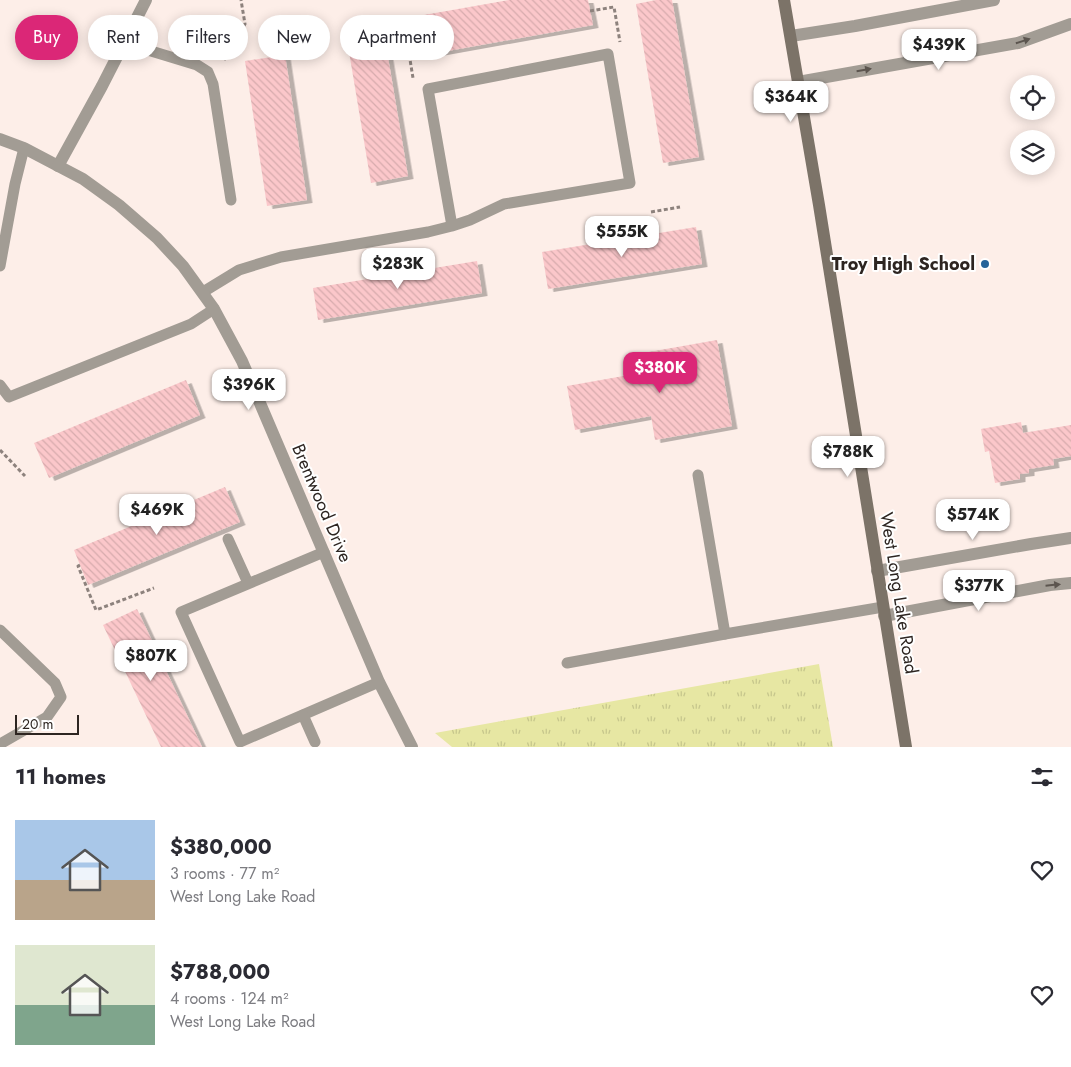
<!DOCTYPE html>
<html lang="en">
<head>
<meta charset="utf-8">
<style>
  body { margin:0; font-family:Jost,sans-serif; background:#f2f2f3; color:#2b2b33; height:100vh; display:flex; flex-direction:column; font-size:19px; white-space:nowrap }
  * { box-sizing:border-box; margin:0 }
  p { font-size:16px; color:#7c7c81 }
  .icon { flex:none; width:28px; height:28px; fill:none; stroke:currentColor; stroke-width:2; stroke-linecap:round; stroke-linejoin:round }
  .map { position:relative; height:747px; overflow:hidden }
  .panel { display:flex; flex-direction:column; background:#fff; flex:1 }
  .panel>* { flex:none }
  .top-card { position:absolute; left:15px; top:15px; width:500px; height:45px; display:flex; gap:10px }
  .tools { position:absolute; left:1010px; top:75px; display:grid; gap:10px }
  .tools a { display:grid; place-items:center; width:45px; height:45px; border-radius:50%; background:#fff; box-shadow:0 2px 12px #0003; font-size:25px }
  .scale { position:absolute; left:15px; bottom:12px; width:64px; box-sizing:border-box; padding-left:5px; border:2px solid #2d2521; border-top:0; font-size:14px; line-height:18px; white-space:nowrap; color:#2d2521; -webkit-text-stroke:4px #fff; paint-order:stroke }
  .price { position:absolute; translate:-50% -42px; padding:0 11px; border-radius:10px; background:#fff; color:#222; font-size:16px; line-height:32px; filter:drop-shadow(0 1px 2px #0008) }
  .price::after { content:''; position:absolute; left:50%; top:30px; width:15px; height:11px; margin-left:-8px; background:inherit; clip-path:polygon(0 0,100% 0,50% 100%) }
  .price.active { background:#db2777; color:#fff }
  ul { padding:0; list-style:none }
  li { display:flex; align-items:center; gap:15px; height:125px; padding:0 15px }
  li span { display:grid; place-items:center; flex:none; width:140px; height:100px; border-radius:0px; color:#555 }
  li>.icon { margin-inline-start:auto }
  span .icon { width:60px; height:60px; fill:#fffc; stroke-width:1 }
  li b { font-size:21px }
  h2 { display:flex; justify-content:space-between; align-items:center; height:60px; padding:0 15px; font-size:21px }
  .chip { padding:0 18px; border-radius:22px; background:#fff; box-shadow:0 2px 12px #0003; font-size:18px; line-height:45px }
  .chip.active { background:#db2777; color:#fff }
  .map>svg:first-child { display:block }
  .grass { fill:url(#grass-tufts) }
  .building { fill:url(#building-back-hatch); filter:url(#shadow) }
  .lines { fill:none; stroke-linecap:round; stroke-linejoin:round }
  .path { stroke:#8d827d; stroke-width:3; stroke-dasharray:4 2.5; stroke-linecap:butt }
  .lane { stroke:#a29c94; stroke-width:11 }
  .street { stroke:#a29c94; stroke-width:12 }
  .secondary { stroke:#7c7368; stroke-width:12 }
  .oneway { fill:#5c554f }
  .poi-dot { fill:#24639a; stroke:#fff; stroke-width:2 }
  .labels { text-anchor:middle; stroke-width:4; stroke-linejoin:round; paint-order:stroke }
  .poi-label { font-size:18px; font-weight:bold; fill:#2d2521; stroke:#fff; text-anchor:end }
  .street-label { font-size:18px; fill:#2d2521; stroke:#fff }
</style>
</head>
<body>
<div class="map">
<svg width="1071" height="747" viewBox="0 0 1071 747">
  <defs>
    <pattern id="grass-tufts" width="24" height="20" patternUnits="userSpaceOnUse" patternTransform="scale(1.25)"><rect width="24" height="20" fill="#e7e7a3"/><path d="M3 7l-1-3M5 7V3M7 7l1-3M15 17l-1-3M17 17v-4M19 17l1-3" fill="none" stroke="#c6c68c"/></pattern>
    <pattern id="building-back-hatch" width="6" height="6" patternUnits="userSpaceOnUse" patternTransform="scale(1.25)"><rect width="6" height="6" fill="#fbc7ca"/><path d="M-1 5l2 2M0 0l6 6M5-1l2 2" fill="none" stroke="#d7abad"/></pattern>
    <filter id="shadow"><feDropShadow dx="5.5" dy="3" stdDeviation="0" flood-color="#0004"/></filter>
  </defs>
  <rect width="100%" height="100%" fill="#fdeee8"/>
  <!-- grass -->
  <path class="grass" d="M819 664 833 747H452L435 733Z"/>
  <!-- building -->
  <g class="building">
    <path d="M509 0H588L593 25 431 54 424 15Z"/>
    <path d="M656 0H672L699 157 663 163 636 4Z"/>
    <path d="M382 22 408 176 371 183 345 28Z"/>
    <path d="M285 55 307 200 267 206 245 61Z"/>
    <path d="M696 227 702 264 548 289 542 252Z"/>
    <path d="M477 261 482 293 318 320 313 288Z"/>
    <path d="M717 340 732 426 655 440 651 416 575 430 567 386 646 372 643 353Z"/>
    <path d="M186 380 200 415 49 478 34 443Z"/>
    <path d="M1021 422 1023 433 1071 425V456L1053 459 1054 465 1029 469V473L1020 474V479L995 483 989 451 985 452 981 429Z"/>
    <path d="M225 487 240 522 88 585 74 550Z"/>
    <path d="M137 609 202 747H161L103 625Z"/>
  </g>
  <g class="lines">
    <!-- path -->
    <g class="path">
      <path d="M590 11 614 7 620 42"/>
      <path d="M405 29 413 78"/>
      <path d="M224 60 245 24 241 0"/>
      <path d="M651 212 680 207"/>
      <path d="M0 450 25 476"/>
      <path d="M80 565 78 566 96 610 154 588"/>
    </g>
    <!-- lane -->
    <g class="lane">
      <path d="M126 38 151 51 197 65 208 72 213 84 231 200"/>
      <path d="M0 266 15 184 24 148"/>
      <path d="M203 292 239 270 281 257 428 232 452 226 470 220 504 204 630 183 608 54 428 89 452 226"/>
      <path d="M0 385 9 397 191 324 214 309"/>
      <path d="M698 475 725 634 883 607"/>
      <path d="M228 539 248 583"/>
      <path d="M324 552 181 612 240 742 379 682"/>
      <path d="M0 630 55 683 61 697 47 717 0 744"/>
      <path d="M567 663 725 634"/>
      <path d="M303 715 315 742"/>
    </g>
    <!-- street -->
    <g class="street">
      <path d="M791 36 855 26 994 0"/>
      <path d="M798 82 1018 43 1071 24"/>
      <path d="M0 139 24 148 83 179 119 205 157 238 183 266 214 309 242 361 379 682 412 747"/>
      <path d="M58 166 102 86 146 0"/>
      <path d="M877 571 1031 544 1071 538"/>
      <path d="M884 616 1050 585 1071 583"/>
    </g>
    <!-- secondary -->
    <path class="secondary" d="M784 0 819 205 906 747"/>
  </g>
  <!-- one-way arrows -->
  <defs><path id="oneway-solid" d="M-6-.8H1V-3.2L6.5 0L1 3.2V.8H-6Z" transform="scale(1.25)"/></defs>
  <g class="oneway">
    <use href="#oneway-solid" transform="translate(1023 41) rotate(-18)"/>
    <use href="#oneway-solid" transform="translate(864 70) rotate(-10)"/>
    <use href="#oneway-solid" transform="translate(1053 585) rotate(-6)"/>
  </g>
  <!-- markers -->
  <circle class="poi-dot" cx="985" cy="264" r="5"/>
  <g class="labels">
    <!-- poi labels -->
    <g class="poi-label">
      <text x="975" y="270">Troy High School</text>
    </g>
    <!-- street labels -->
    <g class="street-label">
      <text transform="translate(322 503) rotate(67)" y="6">Brentwood Drive</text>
      <text transform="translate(899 593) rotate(81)" y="6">West Long Lake Road</text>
    </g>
  </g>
</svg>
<div class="tools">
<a><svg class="icon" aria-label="locate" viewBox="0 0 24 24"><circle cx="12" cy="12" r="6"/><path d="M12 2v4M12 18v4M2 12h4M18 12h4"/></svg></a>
<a><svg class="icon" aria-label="layers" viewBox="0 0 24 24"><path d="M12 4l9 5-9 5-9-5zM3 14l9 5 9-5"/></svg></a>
</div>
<div class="scale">20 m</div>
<b class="price" style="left:939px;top:71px">$439K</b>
<b class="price" style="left:791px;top:123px">$364K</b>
<b class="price" style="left:622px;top:258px">$555K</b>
<b class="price" style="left:398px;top:290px">$283K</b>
<b class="price active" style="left:660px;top:394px">$380K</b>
<b class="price" style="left:249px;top:411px">$396K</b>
<b class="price" style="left:848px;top:478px">$788K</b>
<b class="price" style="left:157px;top:536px">$469K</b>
<b class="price" style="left:973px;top:541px">$574K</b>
<b class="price" style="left:979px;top:612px">$377K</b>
<b class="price" style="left:151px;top:682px">$807K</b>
<div class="top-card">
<a class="chip active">Buy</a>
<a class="chip">Rent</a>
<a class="chip">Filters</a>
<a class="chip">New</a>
<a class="chip">Apartment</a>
</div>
</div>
<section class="panel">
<h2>11 homes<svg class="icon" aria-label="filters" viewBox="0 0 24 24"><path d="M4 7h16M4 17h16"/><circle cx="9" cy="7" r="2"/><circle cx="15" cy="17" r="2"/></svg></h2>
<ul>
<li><span style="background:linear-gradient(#a9c7e8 60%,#b9a48a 0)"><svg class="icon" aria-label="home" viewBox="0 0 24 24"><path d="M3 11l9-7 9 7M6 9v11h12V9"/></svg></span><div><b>$380,000</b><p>3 rooms · 77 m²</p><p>West Long Lake Road</p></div><svg class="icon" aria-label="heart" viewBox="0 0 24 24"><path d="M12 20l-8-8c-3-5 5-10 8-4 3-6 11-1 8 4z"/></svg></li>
<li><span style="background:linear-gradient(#dfe7d0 60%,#7fa58c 0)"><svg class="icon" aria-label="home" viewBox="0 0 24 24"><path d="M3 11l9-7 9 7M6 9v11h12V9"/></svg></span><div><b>$788,000</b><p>4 rooms · 124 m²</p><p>West Long Lake Road</p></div><svg class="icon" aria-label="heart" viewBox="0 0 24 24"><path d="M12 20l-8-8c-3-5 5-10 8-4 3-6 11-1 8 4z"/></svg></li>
</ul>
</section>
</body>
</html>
